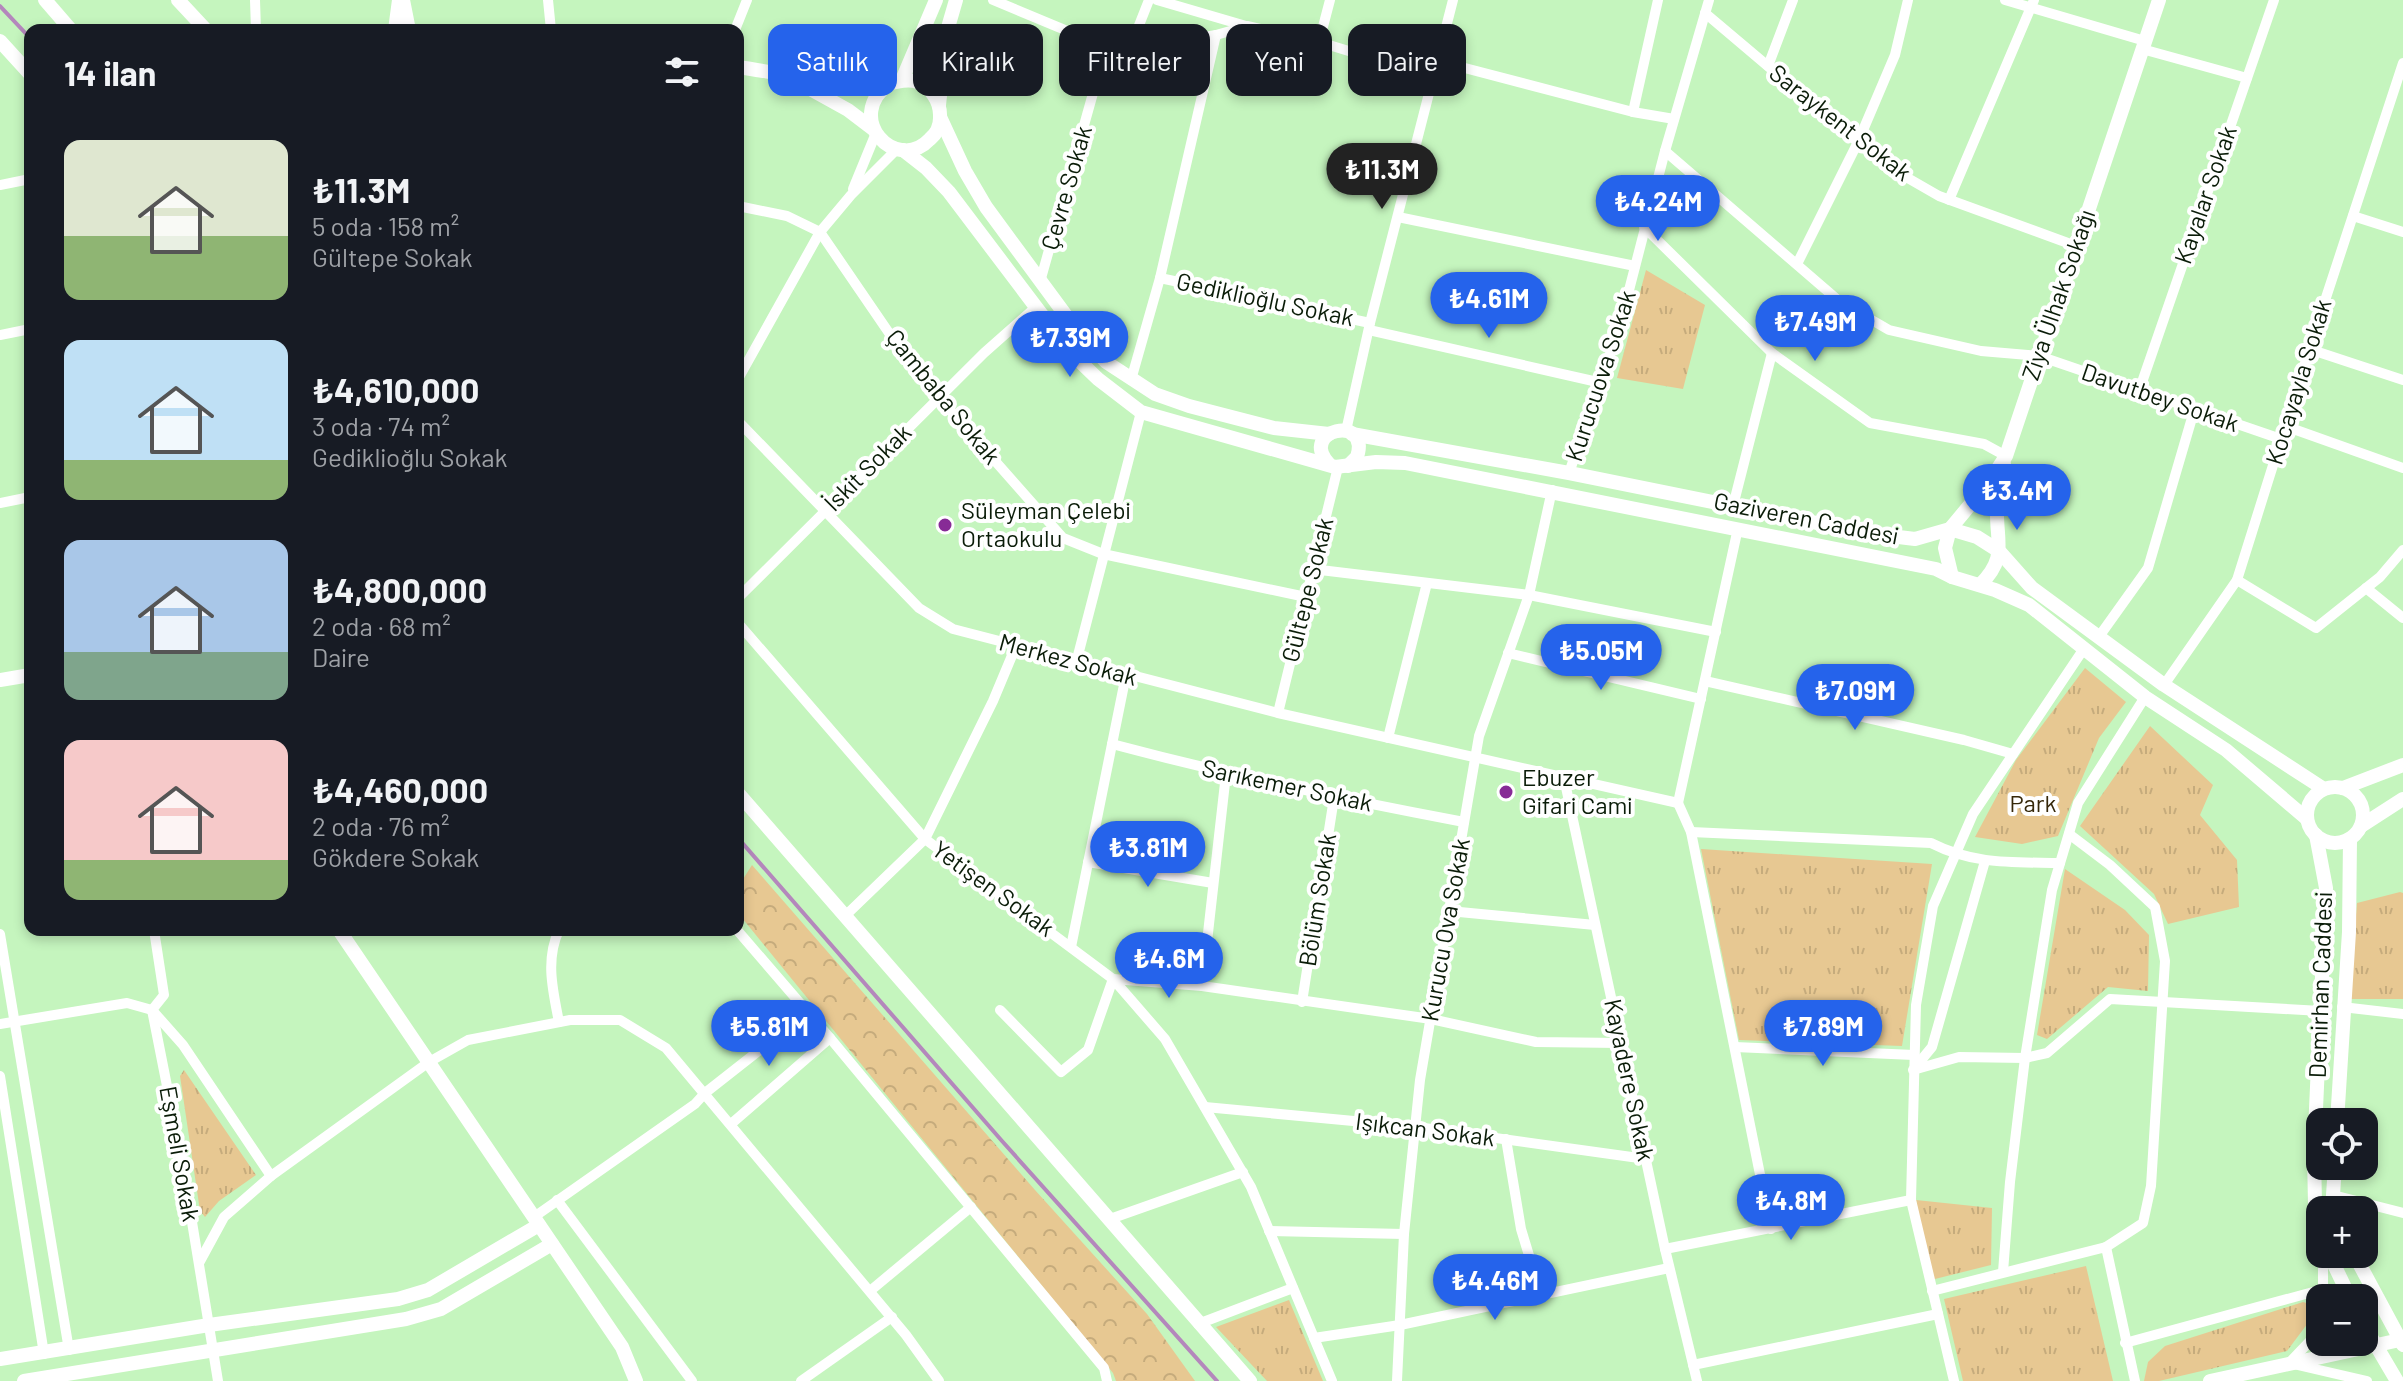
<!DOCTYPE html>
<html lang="tr">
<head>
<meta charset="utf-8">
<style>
  body { margin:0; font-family:Barlow,sans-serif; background:#20242c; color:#f1f3f6; height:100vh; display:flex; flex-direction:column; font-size:30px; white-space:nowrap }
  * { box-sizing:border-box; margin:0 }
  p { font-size:26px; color:#9ea1a6 }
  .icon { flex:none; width:44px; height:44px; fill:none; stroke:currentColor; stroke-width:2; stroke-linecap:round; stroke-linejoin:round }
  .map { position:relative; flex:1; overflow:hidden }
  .side { position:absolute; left:24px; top:24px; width:720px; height:912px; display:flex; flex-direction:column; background:#171b24; border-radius:16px; box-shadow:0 4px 12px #0003 }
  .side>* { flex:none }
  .hud { position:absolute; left:768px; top:24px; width:760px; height:72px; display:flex; gap:16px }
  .controls { position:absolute; left:2306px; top:1108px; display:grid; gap:16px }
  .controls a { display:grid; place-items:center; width:72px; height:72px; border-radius:16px; background:#171b24; box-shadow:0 4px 12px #0003; font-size:40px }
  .price { position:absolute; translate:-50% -68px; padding:0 18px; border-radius:28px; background:#2563eb; color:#fff; font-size:26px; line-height:52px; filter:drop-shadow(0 2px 4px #0008) }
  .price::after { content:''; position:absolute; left:50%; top:48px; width:24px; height:18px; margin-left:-12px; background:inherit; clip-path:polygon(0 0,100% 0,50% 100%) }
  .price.on { background:#222; color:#fff }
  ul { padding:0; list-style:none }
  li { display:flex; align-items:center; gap:24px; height:200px; padding:0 40px }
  li span { display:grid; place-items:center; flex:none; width:224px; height:160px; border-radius:16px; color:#555 }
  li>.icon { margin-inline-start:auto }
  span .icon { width:96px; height:96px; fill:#fffc; stroke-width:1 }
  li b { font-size:34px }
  h2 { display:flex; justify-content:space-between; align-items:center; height:96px; padding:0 40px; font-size:34px }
  .tag { padding:0 28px; border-radius:16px; background:#171b24; box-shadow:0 4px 12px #0003; font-size:28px; line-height:72px }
  .tag.on { background:#2563eb; color:#fff }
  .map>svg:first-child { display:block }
  .grass { fill:url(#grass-tufts) }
  .forest { fill:url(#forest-crowns) }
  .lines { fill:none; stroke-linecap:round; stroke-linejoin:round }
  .stream { stroke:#b487bc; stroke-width:4 }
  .street { stroke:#fff; stroke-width:10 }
  .secondary { stroke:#fff; stroke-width:14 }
  .poi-dot { fill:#872b96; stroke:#fff; stroke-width:3 }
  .labels { text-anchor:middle; stroke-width:8; stroke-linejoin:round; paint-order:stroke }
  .street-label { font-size:24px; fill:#0a1c08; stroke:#fff }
  .poi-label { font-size:24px; fill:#0a1c08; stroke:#fff; text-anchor:start }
  .park-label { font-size:24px; fill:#36280a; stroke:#fff }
</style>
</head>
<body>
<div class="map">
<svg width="2403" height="1381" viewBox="0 0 2403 1381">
  <defs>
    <pattern id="grass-tufts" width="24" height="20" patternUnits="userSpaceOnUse" patternTransform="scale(2)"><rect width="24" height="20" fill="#e7c892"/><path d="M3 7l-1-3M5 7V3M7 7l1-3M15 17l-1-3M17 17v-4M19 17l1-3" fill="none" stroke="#c5ab7c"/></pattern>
    <pattern id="forest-crowns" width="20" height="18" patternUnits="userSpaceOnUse" patternTransform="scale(2)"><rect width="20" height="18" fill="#e7c892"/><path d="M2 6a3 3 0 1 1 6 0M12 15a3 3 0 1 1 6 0" fill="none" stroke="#c5ab7c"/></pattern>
  </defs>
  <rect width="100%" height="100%" fill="#c5f5be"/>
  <!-- grass -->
  <g class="grass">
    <path d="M1646 270 1705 305 1683 389 1617 378Z"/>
    <path d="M2085 668 2126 702 2099 738 2058 836 2022 844 1975 837 2016 760Z"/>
    <path d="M2150 726 2213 785 2200 815 2237 860 2239 907 2168 924 2154 894 2080 826Z"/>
    <path d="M1701 849 1932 864 1902 1046 1739 1040Z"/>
    <path d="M2065 869 2125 910 2149 935 2148 991 2108 987 2047 1039 2037 1035Z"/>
    <path d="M2400 892 2403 893V999H2349L2357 903Z"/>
    <path d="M184 1070 256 1175 219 1201 205 1217 200 1211 180 1076Z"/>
    <path d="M1916 1200 1992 1208 1991 1265 1931 1280Z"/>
    <path d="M2086 1266 2113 1381H1963L1944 1299Z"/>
    <path d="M1289 1300 1323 1381H1267L1216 1327Z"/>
    <path d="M2303 1302 2313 1305 2308 1323 2287 1351 2159 1381H2144L2148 1362 2165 1346Z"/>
  </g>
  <!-- forest -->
  <path class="forest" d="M752 865 1035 1190 1147 1314 1195 1381H1116L1113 1373 738 913V887Z"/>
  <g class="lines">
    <!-- stream -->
    <g class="stream">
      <path d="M0 6 30 38"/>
      <path d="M738 838 1002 1141 1217 1381"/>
    </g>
    <!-- street -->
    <g class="street">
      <path d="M255 0 256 30"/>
      <path d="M548 0 551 30"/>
      <path d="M993 0 1106 47 1142 48 1216 35 1248 26 1329 45 1434 77"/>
      <path d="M1157 0 1246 26"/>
      <path d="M2005 0 2145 41"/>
      <path d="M1705 13 1885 165 1939 196 2076 246"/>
      <path d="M735 30 747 0"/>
      <path d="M1319 42 1330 0"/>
      <path d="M1130 48 1149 0"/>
      <path d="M2142 49 2247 78"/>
      <path d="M1438 61 1633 112 1674 119"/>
      <path d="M1768 66 1793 0"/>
      <path d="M1633 112 1658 0"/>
      <path d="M1665 151 1839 301 1889 330 1981 351 2039 356 2281 439"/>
      <path d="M0 185 30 179"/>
      <path d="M853 189 876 133"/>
      <path d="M1949 200 2034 0"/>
      <path d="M738 206 787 216 820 232 913 368 1063 538 1103 554 1306 597"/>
      <path d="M2353 216 2403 232"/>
      <path d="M1398 217 1635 266"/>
      <path d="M1644 227 1772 353 1870 423 1984 444 2006 456"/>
      <path d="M1797 264 1858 142 1895 55 1908 0"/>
      <path d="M1160 278 1370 323"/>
      <path d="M1040 282 1106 47"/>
      <path d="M1369 330 1602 383"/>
      <path d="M0 335 30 329"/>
      <path d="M2309 349 2403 380"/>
      <path d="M738 379 820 232 851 195 897 149"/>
      <path d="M1131 380 1160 278 1216 35"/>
      <path d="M2139 391 2274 0"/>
      <path d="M738 421 919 608 953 629 1278 713 1678 803 1738 528"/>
      <path d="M2285 426 2403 468"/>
      <path d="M1346 431 1370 323 1453 0"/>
      <path d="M1569 473 1620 325 1665 151 1709 0"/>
      <path d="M0 503 30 497"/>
      <path d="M1733 506 1772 353"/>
      <path d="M1312 569 1529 595 1716 632"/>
      <path d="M2237 580 2316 628 2380 577 2403 550"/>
      <path d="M2366 588 2403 618"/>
      <path d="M738 598 984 353 1036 307"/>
      <path d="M738 623 925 839 1113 979 1165 1039 1251 1187 1332 1381"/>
      <path d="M2098 638 2148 568 2194 411"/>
      <path d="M1508 653 1701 699"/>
      <path d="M1076 663 1141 412"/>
      <path d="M1705 681 1964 740 2013 754"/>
      <path d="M2164 685 2237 580 2317 325 2403 63"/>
      <path d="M1278 713 1338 467"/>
      <path d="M1388 738 1427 583"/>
      <path d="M1112 744C1229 775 1345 800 1464 822"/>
      <path d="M1564 778 1665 1249 1697 1381"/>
      <path d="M1678 803 1691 832 1771 1229"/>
      <path d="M1691 832 1931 843C1974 865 2013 862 2060 863"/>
      <path d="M2069 834 2110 865 2155 907 2165 961 2151 1186 2143 1223 2106 1247"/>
      <path d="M1985 861 1932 1047 1913 1070 1959 1057 2025 1058 2047 1053 2110 999 2321 1011"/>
      <path d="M1088 862 1213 883"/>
      <path d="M1449 911 1595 925"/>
      <path d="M845 916 925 839 993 701 1016 646"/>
      <path d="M154 930 164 995 152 1010 183 1167 218 1381"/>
      <path d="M737 930 830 1038 1104 1368 1107 1381"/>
      <path d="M0 934 69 1350"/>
      <path d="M1071 947 1126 675"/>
      <path d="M1202 986 1226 774"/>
      <path d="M1302 1002 1334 798"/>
      <path d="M2342 1007 2403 1014"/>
      <path d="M1000 1010 1061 1072 1088 1050 1113 979 1202 986 1431 1019 1536 1042 1621 1043"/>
      <path d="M559 1022C553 991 545 960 559 930"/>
      <path d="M0 1024 127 1003 152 1010 183 1045 271 1176"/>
      <path d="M1735 1047 1914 1055"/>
      <path d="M0 1076 44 1354"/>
      <path d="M1205 1107 1417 1127 1646 1159"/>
      <path d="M731 1124 830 1038"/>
      <path d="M1506 1139 1521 1229 1541 1295"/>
      <path d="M2333 1195 2403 1213"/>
      <path d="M557 1200 692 1381"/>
      <path d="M534 1217 695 1104 705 1093 808 1012"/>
      <path d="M1110 1219 1243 1172"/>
      <path d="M1269 1231 1404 1234"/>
      <path d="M1665 1249 1911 1200"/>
      <path d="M2323 1254V1298"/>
      <path d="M199 1263 224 1217 271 1176 429 1062 468 1040 570 1020H620L666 1048 906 1335 939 1381"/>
      <path d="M2003 1272 2010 1182 2025 1058 2052 890 2078 803 2145 697"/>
      <path d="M870 1291 971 1207"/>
      <path d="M1932 1291 2106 1247 2135 1381"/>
      <path d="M2320 1323 2311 1340 2289 1363 2367 1381"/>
      <path d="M1198 1324 1293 1288"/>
      <path d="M1314 1338 1400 1325 1669 1268"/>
      <path d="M2125 1343 2324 1289"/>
      <path d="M1693 1365 1938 1314"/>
      <path d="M801 1381 892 1317"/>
      <path d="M1397 1381 1404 1234 1420 1080 1475 759 1479 736 1529 595 1552 490"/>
      <path d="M1954 1381 1911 1200 1916 1005 1933 906 1973 814 2083 650"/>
    </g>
    <!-- secondary -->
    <g class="secondary">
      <path d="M45 0 71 30"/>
      <path d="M178 0 206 30"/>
      <path d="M403 0 409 30"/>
      <path d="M395 30 399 0"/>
      <path d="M0 41 30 74"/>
      <path d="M738 67C778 73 819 81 859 83 869 83 880 85 890 83 898 82 905 79 914 81 930 85 941 101 940 118 940 126 936 134 930 139 896 175 842 117 890 83"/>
      <path d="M792 79 848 110 873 129"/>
      <path d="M902 80 936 0"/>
      <path d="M939 105 947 31 956 0"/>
      <path d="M940 117 965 171 986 207 1081 336 1106 362 1155 394 1189 406 1274 428 1329 434"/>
      <path d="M903 150 926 168 949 192 1070 352 1098 379 1141 412 1335 467 1376 462 1405 463 1936 569 1952 577 1995 590 2029 605 2145 697 2226 750 2307 819"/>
      <path d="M1352 434 1569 473 1866 533 1915 539 1950 529 1977 537 1999 551 2032 588 2164 685 2324 789"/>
      <path d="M1329 464C1297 430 1371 413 1357 457L1348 466"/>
      <path d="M1952 577 1945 548 1950 529 1989 482 2006 456 2159 0"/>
      <path d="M1980 585C2008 557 1996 543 1997 508 1997 494 2002 479 2004 464"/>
      <path d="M0 680 30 675"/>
      <circle cx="2335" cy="815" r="28"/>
      <path d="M2343 788 2403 765"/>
      <path d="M738 793 1250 1381"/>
      <path d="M2361 826 2403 799"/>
      <path d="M2316 835 2326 888 2314 1153 2315 1205 2320 1231"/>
      <path d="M339 930 622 1347 636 1381"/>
      <path d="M2337 1122 2349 932 2350 839"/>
      <path d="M2335 1166 2333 1195 2337 1210"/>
      <path d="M2329 1254 2350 1298"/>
      <path d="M2354 1254 2403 1345"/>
      <path d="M2364 1325 2397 1381"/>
      <path d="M0 1359 209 1325 398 1299 428 1290 539 1225"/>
      <path d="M24 1381 406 1319 441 1309 552 1244"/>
      <path d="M2210 1381 2400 1340"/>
    </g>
  </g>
  <!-- markers -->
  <g class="poi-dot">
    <circle cx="945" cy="525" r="8"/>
    <circle cx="1506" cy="792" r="8"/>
  </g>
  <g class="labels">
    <!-- street labels -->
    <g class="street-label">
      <text transform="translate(1840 123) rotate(38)" y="8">Saraykent Sokak</text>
      <text transform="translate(1067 188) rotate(-74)" y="8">Çevre Sokak</text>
      <text transform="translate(2206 195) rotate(-71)" y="8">Kayalar Sokak</text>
      <text transform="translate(2059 295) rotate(-71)" y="8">Ziya Ülhak Sokağı</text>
      <text transform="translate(1265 300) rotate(12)" y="8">Gediklioğlu Sokak</text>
      <text transform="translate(1601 376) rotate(-72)" y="8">Kurucuova Sokak</text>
      <text transform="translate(2299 382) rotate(-73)" y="8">Kocayayla Sokak</text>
      <text transform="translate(943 397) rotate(51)" y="8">Çambaba Sokak</text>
      <text transform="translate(2160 398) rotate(19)" y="8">Davutbey Sokak</text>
      <text transform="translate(868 468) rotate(-45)" y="8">İskit Sokak</text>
      <text transform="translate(1806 519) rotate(11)" y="8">Gaziveren Caddesi</text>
      <text transform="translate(1308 590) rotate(-76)" y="8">Gültepe Sokak</text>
      <text transform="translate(1068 660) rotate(15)" y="8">Merkez Sokak</text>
      <text transform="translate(1287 786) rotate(12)" y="8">Sarıkemer Sokak</text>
      <text transform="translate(993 889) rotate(36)" y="8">Yetişen Sokak</text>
      <text transform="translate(1318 900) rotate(-81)" y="8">Bölüm Sokak</text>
      <text transform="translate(1446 930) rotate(-80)" y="8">Kurucu Ova Sokak</text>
      <text transform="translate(2321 985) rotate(-88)" y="8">Demirhan Caddesi</text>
      <text transform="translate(1629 1080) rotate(78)" y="8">Kayadere Sokak</text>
      <text transform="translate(1425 1130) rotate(7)" y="8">Işıkcan Sokak</text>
      <text transform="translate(179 1154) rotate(80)" y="8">Eşmeli Sokak</text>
    </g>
    <!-- poi labels -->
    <g class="poi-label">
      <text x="961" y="519">Süleyman Çelebi<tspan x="961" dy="28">Ortaokulu</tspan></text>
      <text x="1522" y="786">Ebuzer<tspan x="1522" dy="28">Gifari Cami</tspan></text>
    </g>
    <!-- park labels -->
    <g class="park-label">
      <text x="2033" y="812">Park</text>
    </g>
  </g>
</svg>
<div class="controls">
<a><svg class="icon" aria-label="locate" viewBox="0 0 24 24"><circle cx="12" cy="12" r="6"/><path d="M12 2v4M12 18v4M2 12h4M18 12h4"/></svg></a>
<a>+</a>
<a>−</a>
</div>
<b class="price on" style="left:1382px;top:211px">₺11.3M</b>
<b class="price" style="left:1658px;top:243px">₺4.24M</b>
<b class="price" style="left:1489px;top:340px">₺4.61M</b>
<b class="price" style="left:1815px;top:363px">₺7.49M</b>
<b class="price" style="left:1070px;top:379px">₺7.39M</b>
<b class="price" style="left:2017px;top:532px">₺3.4M</b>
<b class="price" style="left:1601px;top:692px">₺5.05M</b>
<b class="price" style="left:1855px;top:732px">₺7.09M</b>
<b class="price" style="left:1148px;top:889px">₺3.81M</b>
<b class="price" style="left:1169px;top:1000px">₺4.6M</b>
<b class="price" style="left:769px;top:1068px">₺5.81M</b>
<b class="price" style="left:1823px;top:1068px">₺7.89M</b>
<b class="price" style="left:1791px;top:1242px">₺4.8M</b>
<b class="price" style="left:1495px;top:1322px">₺4.46M</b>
<div class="hud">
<a class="tag on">Satılık</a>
<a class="tag">Kiralık</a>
<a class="tag">Filtreler</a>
<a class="tag">Yeni</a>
<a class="tag">Daire</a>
</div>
<section class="side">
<h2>14 ilan<svg class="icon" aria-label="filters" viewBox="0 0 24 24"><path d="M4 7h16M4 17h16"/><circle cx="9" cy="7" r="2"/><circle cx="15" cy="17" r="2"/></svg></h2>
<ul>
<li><span style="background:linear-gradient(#dfe7d0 60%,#8fb573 0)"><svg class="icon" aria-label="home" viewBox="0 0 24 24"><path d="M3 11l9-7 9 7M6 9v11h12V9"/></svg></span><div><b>₺11.3M</b><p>5 oda · 158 m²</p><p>Gültepe Sokak</p></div></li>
<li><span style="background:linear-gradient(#bfe0f5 75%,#8fb573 0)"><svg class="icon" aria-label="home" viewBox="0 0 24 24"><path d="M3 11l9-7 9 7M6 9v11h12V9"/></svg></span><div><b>₺4,610,000</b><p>3 oda · 74 m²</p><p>Gediklioğlu Sokak</p></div></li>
<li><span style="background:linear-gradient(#a9c7e8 70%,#7fa58c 0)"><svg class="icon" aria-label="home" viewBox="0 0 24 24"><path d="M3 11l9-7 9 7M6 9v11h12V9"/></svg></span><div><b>₺4,800,000</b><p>2 oda · 68 m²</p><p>Daire</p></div></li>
<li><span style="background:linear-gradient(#f6c9c9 75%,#8fb573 0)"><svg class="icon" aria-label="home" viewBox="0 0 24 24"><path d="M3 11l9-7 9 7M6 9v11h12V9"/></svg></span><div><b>₺4,460,000</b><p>2 oda · 76 m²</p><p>Gökdere Sokak</p></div></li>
</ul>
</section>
</div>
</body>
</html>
